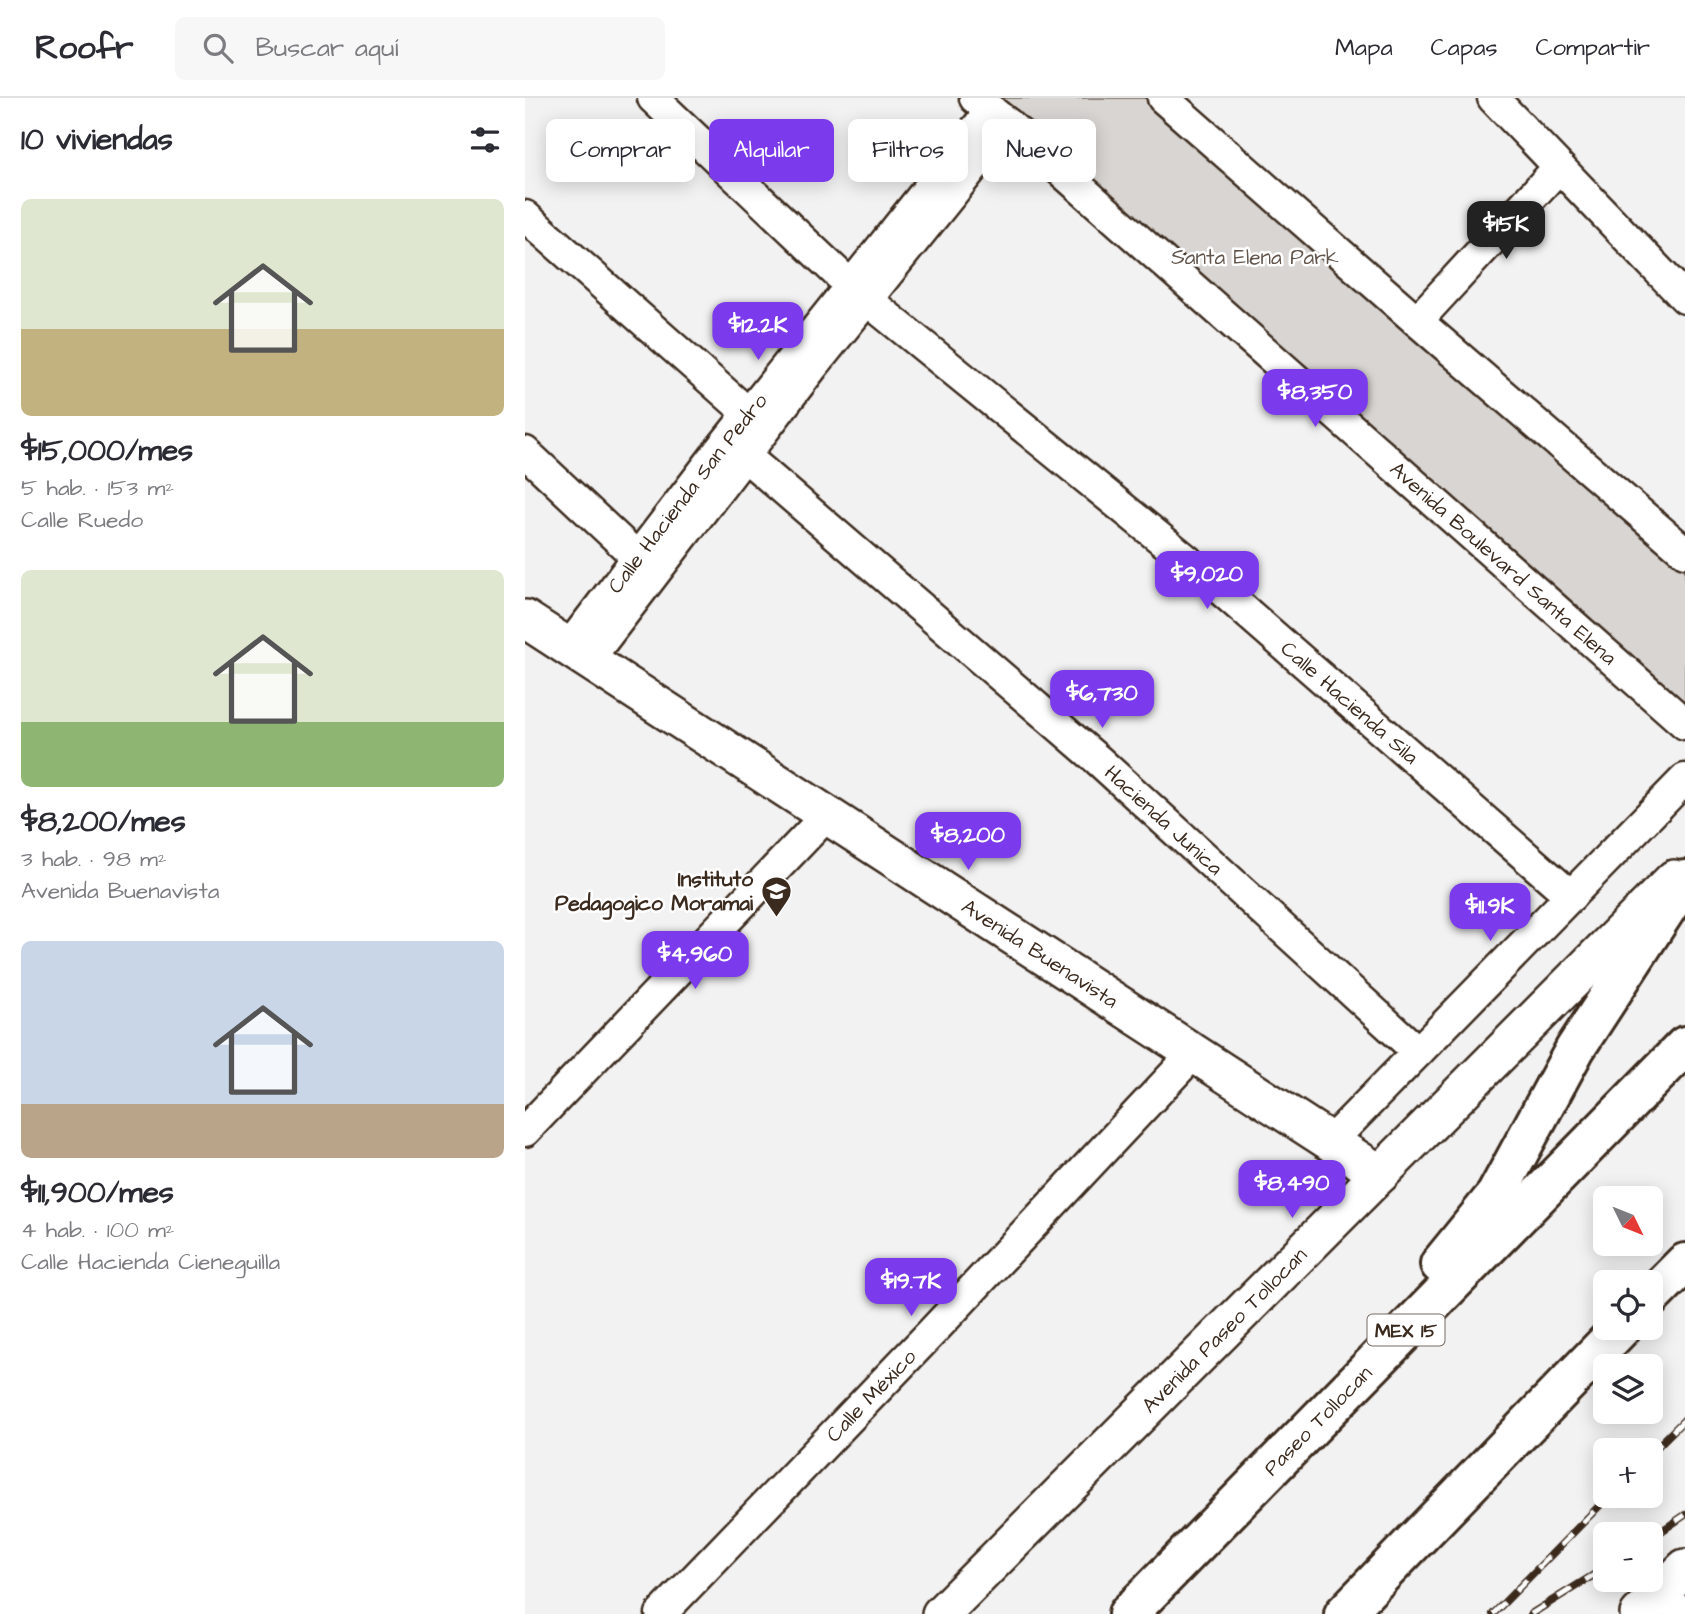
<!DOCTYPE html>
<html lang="es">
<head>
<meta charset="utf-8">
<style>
  body { margin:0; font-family:"Architects Daughter",sans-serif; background:#f7f7f7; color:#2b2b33; height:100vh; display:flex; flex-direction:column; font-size:26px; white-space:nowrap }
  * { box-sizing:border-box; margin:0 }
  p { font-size:23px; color:#7c7c81 }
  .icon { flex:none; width:38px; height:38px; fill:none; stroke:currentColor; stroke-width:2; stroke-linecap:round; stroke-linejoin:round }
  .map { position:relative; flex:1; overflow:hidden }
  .details { display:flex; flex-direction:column; background:#fff; width:525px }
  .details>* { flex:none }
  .hud { position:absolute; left:21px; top:21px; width:665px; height:63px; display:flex; gap:14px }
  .needle { width:46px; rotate:133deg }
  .controls { position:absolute; left:1068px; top:1088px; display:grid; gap:14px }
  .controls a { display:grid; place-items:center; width:70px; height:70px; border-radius:10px; background:#fff; box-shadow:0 4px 18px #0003; font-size:35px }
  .price { position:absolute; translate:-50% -60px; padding:0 16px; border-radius:14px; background:#7c3aed; color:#fff; font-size:23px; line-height:46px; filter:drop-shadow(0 2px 4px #0008) }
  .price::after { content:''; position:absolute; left:50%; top:42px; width:21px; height:16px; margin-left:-10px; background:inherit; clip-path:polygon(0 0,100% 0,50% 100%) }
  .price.selected { background:#222; color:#fff }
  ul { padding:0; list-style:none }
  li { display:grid; align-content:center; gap:14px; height:371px; padding:0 21px }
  li span { display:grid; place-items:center; height:217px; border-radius:10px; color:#555 }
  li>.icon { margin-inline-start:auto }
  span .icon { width:126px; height:126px; fill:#fffc; stroke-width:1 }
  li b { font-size:30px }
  h2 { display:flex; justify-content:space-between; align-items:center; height:84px; padding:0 21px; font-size:30px }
  .pill { padding:0 24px; border-radius:10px; background:#fff; box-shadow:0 4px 18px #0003; font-size:24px; line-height:63px }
  .pill.selected { background:#7c3aed; color:#fff }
  header { display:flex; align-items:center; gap:42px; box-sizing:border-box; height:98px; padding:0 35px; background:#fff; border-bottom:2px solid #e1e1e2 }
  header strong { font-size:33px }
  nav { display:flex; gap:38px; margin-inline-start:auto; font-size:24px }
  .search { width:490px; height:63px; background:#f7f7f7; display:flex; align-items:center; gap:18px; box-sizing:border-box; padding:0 24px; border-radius:10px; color:#7c7c81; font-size:26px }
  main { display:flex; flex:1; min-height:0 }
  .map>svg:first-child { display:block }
  .green { fill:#d8d5d2; stroke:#8a8078; stroke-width:2 }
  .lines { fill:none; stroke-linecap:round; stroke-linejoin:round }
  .minor-casing { stroke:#3b2a1e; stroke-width:35 }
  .major-casing { stroke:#3b2a1e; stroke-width:42 }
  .highway-casing { stroke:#3b2a1e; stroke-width:44 }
  .minor { stroke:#fff; stroke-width:30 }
  .major { stroke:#fff; stroke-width:37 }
  .highway { stroke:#fff; stroke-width:38 }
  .rail-casing { stroke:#3b2a1e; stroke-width:8 }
  .rail { stroke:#fff; stroke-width:5; stroke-dasharray:16; stroke-linecap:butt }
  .labels { text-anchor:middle; stroke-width:5; stroke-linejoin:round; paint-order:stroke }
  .shield { fill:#fff; stroke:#766a62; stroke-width:2 }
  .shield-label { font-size:19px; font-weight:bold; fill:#3b2a1e }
  .park-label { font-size:21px; fill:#62554b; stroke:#fff }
  .street-label { font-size:21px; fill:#3b2a1e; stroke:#fff }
  .poi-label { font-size:21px; font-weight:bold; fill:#3b2a1e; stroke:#fff; text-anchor:end }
</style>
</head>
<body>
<header>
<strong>Roofr</strong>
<div class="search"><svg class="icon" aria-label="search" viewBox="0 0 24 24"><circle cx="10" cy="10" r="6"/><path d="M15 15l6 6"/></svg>Buscar aquí</div>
<nav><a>Mapa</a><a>Capas</a><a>Compartir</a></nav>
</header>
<main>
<section class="details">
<h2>10 viviendas<svg class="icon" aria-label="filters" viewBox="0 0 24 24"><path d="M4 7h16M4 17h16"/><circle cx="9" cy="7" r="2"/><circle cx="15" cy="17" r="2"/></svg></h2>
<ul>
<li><span style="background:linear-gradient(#dfe7d0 60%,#c2b280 0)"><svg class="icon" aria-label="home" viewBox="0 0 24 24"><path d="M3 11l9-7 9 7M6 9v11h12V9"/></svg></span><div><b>$15,000/mes</b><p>5 hab. · 153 m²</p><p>Calle Ruedo</p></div></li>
<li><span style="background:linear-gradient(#dfe7d0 70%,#8fb573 0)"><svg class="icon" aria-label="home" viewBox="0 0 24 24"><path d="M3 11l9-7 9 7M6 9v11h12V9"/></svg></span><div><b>$8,200/mes</b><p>3 hab. · 98 m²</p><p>Avenida Buenavista</p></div></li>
<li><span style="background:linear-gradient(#c9d6e8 75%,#b9a48a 0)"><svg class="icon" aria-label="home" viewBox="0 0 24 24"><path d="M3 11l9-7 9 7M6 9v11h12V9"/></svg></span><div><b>$11,900/mes</b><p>4 hab. · 100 m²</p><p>Calle Hacienda Cieneguilla</p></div></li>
</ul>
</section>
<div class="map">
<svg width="1160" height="1516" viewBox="0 0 1160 1516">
  <rect width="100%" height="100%" fill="#f3f2f2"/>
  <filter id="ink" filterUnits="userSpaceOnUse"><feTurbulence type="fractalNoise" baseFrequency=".0143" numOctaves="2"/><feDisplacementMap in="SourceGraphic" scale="14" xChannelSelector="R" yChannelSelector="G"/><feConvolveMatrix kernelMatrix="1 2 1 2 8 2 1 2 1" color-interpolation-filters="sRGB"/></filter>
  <g filter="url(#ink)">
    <!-- green -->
    <path class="green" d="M471 0H629L1160 472V612Z"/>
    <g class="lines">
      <defs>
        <g id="minor">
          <path d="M128 0 326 188"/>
          <path id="s1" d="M450 0 483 26 1160 626"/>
          <path d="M638 0 892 223 1160 454"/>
          <path d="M968 0 1160 200"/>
          <path d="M0 118 224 316"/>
          <path id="s2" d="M341 201 663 463 1046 798"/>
          <path d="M892 223 1034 69"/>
          <path d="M0 354 112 459"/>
          <path id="s3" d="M220 358 573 662 893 954"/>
          <path id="s4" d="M44 549 197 349 466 12"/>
          <path d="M63 562 289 267 483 26"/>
          <path d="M0 1033 302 717"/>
          <path d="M806 1043 1160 681"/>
          <path d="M1135 1495 1157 1516"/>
          <path id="s5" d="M136 1516 407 1234 669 955"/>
        </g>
        <g id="major">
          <path id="s6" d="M0 521 855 1076"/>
          <path id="s7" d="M416 1516 1149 781"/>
          <path d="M1114 1516 1160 1470"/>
        </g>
        <g id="highway">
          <path d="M915 1166 971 1097 1050 951 1160 782"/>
          <path d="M1125 1200 1160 1165"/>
          <path id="s8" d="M603 1516 1160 948"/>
          <path d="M819 1516 1096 1230"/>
        </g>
      </defs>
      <!-- minor casing -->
      <use href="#minor" class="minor-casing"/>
      <!-- major casing -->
      <use href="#major" class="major-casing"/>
      <!-- highway casing -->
      <use href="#highway" class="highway-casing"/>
      <!-- minor -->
      <use href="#minor" class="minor"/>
      <!-- major -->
      <use href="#major" class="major"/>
      <!-- highway -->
      <use href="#highway" class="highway"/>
      <defs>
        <g id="rail">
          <path d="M1125 1356 1160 1321"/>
          <path d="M1125 1441 1160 1417"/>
          <path d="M968 1516 1084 1398"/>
          <path d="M1006 1516 1080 1470"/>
        </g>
      </defs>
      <!-- rail casing -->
      <use href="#rail" class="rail-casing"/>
      <!-- rail -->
      <use href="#rail" class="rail"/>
    </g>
  </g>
  <!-- icons -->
  <defs>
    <symbol id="school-pin" viewBox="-11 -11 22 30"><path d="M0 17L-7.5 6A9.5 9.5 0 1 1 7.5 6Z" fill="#3b2a1e" stroke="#fff"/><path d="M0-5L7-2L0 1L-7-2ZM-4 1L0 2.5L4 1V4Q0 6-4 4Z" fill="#fff"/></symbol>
  </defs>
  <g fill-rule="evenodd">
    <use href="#school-pin" x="234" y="776" width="35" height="47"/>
  </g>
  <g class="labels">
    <!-- shield labels -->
    <rect class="shield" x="842.5" y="1216.5" width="77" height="31" rx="5"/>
    <g class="shield-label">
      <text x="881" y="1239">MEX 15</text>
    </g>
    <!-- park labels -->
    <g class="park-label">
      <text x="730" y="166">Santa Elena Park</text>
    </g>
    <!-- street labels -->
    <g class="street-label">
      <text dy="7" stroke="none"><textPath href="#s4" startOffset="194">Calle Hacienda San Pedro</textPath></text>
      <text dy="7" stroke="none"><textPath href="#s1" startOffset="704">Avenida Boulevard Santa Elena</textPath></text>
      <text dy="7" stroke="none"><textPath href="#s2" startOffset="630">Calle Hacienda Sila</textPath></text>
      <text dy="7" stroke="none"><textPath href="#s3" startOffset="555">Hacienda Junica</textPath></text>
      <text dy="7" stroke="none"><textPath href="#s6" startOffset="614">Avenida Buenavista</textPath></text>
      <text dy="7" stroke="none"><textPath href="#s7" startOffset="401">Avenida Paseo Tollocan</textPath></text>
      <text dy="7" stroke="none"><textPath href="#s5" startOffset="303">Calle México</textPath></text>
      <text dy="7" stroke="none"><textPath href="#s8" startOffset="271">Paseo Tollocan</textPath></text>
    </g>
    <!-- poi labels -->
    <g class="poi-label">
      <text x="228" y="788">Instituto<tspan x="228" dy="24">Pedagogico Moramai</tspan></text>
    </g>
  </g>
</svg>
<div class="controls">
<a><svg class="needle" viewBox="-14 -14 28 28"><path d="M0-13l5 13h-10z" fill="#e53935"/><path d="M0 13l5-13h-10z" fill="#7c7c81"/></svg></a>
<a><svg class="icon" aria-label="locate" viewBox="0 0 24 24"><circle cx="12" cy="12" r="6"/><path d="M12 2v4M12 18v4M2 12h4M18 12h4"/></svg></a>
<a><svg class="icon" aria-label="layers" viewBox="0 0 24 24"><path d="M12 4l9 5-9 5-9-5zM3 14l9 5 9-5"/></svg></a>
<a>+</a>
<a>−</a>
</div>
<b class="price selected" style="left:981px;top:163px">$15K</b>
<b class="price" style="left:233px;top:264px">$12.2K</b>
<b class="price" style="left:790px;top:331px">$8,350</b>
<b class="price" style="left:682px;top:513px">$9,020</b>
<b class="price" style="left:577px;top:632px">$6,730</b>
<b class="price" style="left:443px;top:774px">$8,200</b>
<b class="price" style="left:965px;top:845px">$11.9K</b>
<b class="price" style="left:170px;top:893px">$4,960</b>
<b class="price" style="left:767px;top:1122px">$8,490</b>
<b class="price" style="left:386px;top:1220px">$19.7K</b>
<div class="hud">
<a class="pill">Comprar</a>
<a class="pill selected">Alquilar</a>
<a class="pill">Filtros</a>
<a class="pill">Nuevo</a>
</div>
</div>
</main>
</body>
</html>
